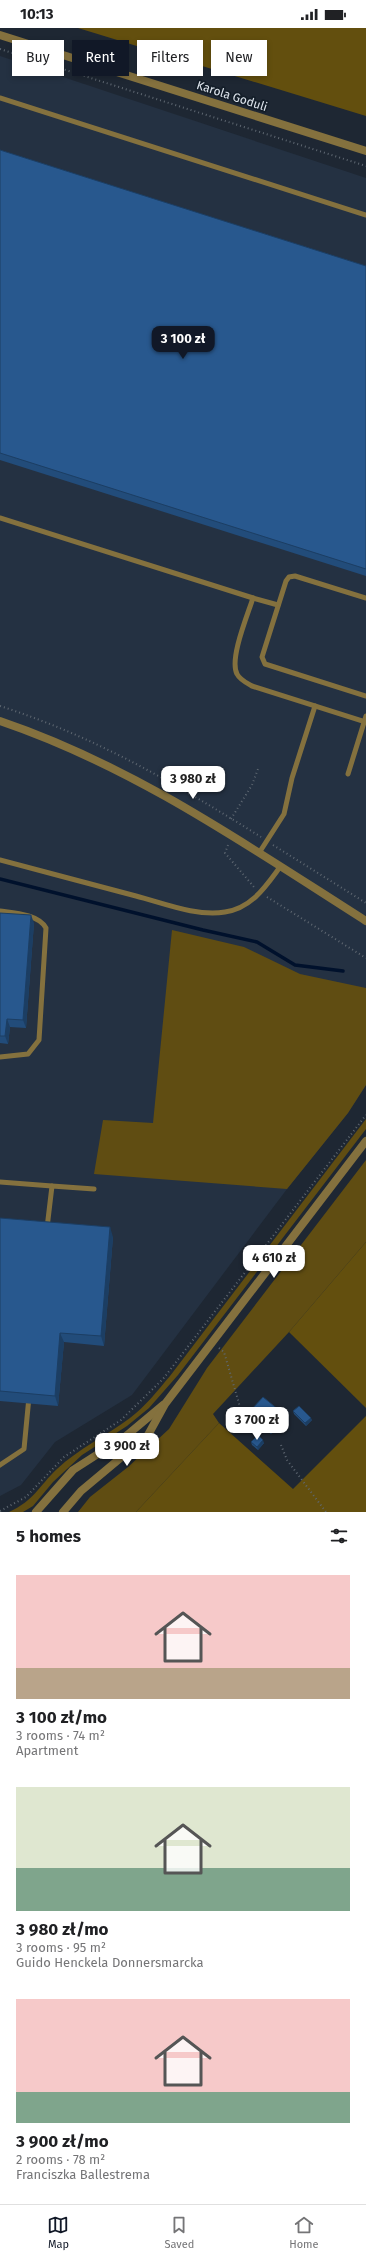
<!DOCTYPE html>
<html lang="en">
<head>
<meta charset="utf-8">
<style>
  body { margin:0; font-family:"Fira Sans",sans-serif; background:#f6f6f6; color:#202124; height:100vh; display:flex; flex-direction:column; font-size:15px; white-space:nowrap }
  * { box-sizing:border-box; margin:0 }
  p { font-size:13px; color:#757577 }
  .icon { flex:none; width:22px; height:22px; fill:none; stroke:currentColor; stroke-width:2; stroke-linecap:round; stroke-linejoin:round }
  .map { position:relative; height:1484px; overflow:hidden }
  .sheet { display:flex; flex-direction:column; background:#fff; flex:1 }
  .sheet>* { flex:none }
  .hud { position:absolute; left:12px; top:12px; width:342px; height:36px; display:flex; gap:8px }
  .price { position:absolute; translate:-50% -34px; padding:0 9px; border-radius:8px; background:#fff; color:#222; font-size:13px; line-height:26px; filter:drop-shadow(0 1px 2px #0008) }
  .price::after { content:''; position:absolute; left:50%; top:24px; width:12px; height:9px; margin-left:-6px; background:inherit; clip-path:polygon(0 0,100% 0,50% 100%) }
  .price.current { background:#111827; color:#fff }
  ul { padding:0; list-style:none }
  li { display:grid; align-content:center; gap:8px; height:212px; padding:0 16px }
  li span { display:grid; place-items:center; height:124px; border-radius:0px; color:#555 }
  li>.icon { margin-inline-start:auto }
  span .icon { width:72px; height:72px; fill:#fffc; stroke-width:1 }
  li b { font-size:17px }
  h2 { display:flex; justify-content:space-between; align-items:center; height:48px; padding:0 16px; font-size:17px }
  .tag { padding:0 14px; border-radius:0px; background:#fff; box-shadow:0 2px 6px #0003; font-size:14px; line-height:36px }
  .tag.current { background:#111827; color:#fff }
  .status { display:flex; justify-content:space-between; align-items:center; height:28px; padding:0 20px; background:#fff; direction:ltr }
  .status svg { height:11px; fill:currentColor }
  .tab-bar { display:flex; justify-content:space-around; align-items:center; height:56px; border-top:1px solid #e0e0e0; background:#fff; font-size:11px; color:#757577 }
  .tab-bar a { display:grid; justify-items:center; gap:2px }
  .tab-bar .current { color:#111827 }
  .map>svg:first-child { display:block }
  .built { fill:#243142 }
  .green { fill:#604d12 }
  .forest { fill:#634f0e }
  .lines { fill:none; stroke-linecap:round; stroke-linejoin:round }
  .stream { stroke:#00112c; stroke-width:3.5 }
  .path { stroke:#5f6872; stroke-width:2; stroke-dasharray:1 3; stroke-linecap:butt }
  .service { stroke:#84713e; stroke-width:5 }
  .minor { stroke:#84713e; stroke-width:8 }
  .tertiary { stroke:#84713e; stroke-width:8 }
  .wall { fill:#224c7a }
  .shaded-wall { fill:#1c3e63 }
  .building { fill:#28588e; stroke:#1c3e63 }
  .labels { text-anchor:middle; stroke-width:3.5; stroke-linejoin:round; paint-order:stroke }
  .street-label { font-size:12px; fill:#dee5ed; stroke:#141e29 }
</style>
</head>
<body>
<div class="status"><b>10:13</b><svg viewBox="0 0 49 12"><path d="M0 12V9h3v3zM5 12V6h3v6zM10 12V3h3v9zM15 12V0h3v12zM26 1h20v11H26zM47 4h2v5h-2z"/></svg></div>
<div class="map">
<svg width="366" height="1484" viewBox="0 0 366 1484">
  <rect width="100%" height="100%" fill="#1e2733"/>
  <!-- built -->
  <path class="built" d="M0 28 366 150V1057L348 1085 287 1161 132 1367 55 1414 21 1457 0 1468Z"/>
  <!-- green -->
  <g class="green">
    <path d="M172 902 244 919 300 946 366 960V1057L348 1085 287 1161 94 1146 103 1092 153 1095Z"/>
    <path d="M366 1091V1101L178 1347 149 1380 127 1398 82 1427 53 1454 33 1478 23 1484H9C35 1472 38 1459 57 1441 78 1421 106 1408 130 1390 145 1379 158 1362 170 1348Z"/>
    <path d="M366 1132V1214L289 1304 213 1386 219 1395 136 1484H78L90 1469 128 1439 169 1401 207 1340Z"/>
  </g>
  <!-- forest -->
  <g class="forest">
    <path d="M78 0H366V88Z"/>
    <path d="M366 1214V1380L289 1304Z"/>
    <path d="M366 1388V1484H136L219 1395 293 1461Z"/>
  </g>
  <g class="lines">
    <!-- stream -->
    <path class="stream" d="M0 851 203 902 257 914 295 937 343 943"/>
    <!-- path -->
    <g class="path">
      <path d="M0 21 366 138"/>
      <path d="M0 678C96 709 176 756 261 809"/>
      <path d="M231 791 252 757 258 741"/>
      <path d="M228 817 225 825 254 859"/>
      <path d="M273 817 366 875"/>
      <path d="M267 869 366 930"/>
      <path d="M219 1320 224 1324 240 1379"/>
      <path d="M281 1417 287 1432 326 1484"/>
      <path d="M0 1483 26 1469 64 1429 121 1392 163 1351 366 1087"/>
    </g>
    <!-- service -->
    <g class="service">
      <path d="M0 70 366 187"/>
      <path d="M0 490 253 570C248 586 229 631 237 646 240 652 247 655 252 658L366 694"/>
      <path d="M253 570 278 577"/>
      <path d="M366 570 295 548 289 549 286 553 262 629 265 636 366 668"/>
      <path d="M348 746 366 688"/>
      <path d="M259 825 284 786 292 750 315 678"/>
      <path d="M0 832C45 844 91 856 136 868 163 875 197 889 225 884 252 880 266 858 280 839"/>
      <path d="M0 883C14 885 38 886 46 900L39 1012 28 1026 0 1029"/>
      <path d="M0 1154 52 1158"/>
      <path d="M47 1200 52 1158 94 1161"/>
      <path d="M0 1437 24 1421 29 1369"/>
    </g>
    <!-- minor -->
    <g class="minor">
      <path d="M0 693C133 738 248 818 366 893"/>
      <path d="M36 1484 73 1442 126 1408 163 1377"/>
      <path d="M63 1484 81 1463 148 1407 165 1376 366 1113"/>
    </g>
    <!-- tertiary -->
    <path class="tertiary" d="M0 7 366 123"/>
  </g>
  <!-- wall -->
  <g class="wall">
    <path d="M0 122 366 238V548L0 432Z"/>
    <path d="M0 885 34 895 26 1000 10 999 8 1016 0 1015Z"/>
    <path d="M0 1190 113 1209 104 1318 64 1314 58 1378 0 1373Z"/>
    <path d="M251 1382 286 1390 271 1406 257 1395 256 1392 258 1390 252 1385Z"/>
    <path d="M293 1383 312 1392 306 1398 294 1386Z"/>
    <path d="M251 1414 264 1415 258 1422 252 1417Z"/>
  </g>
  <!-- shaded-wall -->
  <g class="shaded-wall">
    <path d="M31 887 34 895 26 1000 23 992Z"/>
    <path d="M7 991 10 999 8 1016 5 1008Z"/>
    <path d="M110 1199 113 1209 104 1318 101 1308Z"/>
    <path d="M60 1305 64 1314 58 1378 55 1368Z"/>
    <path d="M285 1387 286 1390 271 1406 270 1403Z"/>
    <path d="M311 1390 312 1392 306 1398 305 1395Z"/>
    <path d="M263 1412 264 1415 258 1422 257 1419Z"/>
  </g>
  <!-- building -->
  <g class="building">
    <path d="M0 122 366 238V541L0 425Z"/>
    <path d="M0 885 31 887 23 992 7 991 5 1008H0Z"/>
    <path d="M0 1190 110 1199 101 1308 60 1305 55 1368 0 1363Z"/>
    <path d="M263 1369 285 1387 270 1403 256 1392 259 1389 251 1382Z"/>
    <path d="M299 1378 311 1390 305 1395 293 1383Z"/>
    <path d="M258 1407 263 1412 257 1419 251 1414Z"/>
  </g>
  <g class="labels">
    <!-- street labels -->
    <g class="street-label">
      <text transform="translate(232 68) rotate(18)" y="4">Karola Goduli</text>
    </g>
  </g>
</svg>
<b class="price current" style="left:183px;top:332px">3 100 zł</b>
<b class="price" style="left:193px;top:772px">3 980 zł</b>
<b class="price" style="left:274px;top:1251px">4 610 zł</b>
<b class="price" style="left:257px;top:1413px">3 700 zł</b>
<b class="price" style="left:127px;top:1439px">3 900 zł</b>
<div class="hud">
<a class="tag">Buy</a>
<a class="tag current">Rent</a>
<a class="tag">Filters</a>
<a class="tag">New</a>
</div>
</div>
<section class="sheet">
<h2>5 homes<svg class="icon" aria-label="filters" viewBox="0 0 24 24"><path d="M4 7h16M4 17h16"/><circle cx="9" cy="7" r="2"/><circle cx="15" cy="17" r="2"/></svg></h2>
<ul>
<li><span style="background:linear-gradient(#f6c9c9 75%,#b9a48a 0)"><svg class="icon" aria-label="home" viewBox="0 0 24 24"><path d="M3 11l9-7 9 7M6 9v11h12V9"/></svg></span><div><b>3 100 zł/mo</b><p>3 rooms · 74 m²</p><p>Apartment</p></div></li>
<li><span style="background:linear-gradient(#dfe7d0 65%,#7fa58c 0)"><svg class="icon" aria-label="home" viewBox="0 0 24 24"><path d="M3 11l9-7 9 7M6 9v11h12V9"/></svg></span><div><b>3 980 zł/mo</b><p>3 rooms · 95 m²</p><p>Guido Henckela Donnersmarcka</p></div></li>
<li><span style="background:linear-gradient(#f6c9c9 75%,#7fa58c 0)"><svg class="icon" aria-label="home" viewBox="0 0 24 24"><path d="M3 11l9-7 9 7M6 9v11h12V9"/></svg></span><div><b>3 900 zł/mo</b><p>2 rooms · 78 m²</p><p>Franciszka Ballestrema</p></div></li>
</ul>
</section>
<nav class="tab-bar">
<a class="current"><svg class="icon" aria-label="map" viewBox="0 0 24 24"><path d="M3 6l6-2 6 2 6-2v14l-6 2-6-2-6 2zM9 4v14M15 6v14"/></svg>Map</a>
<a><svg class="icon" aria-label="saved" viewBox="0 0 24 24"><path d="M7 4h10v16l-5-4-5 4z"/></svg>Saved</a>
<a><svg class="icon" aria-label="home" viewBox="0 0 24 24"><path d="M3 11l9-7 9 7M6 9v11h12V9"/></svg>Home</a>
</nav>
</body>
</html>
